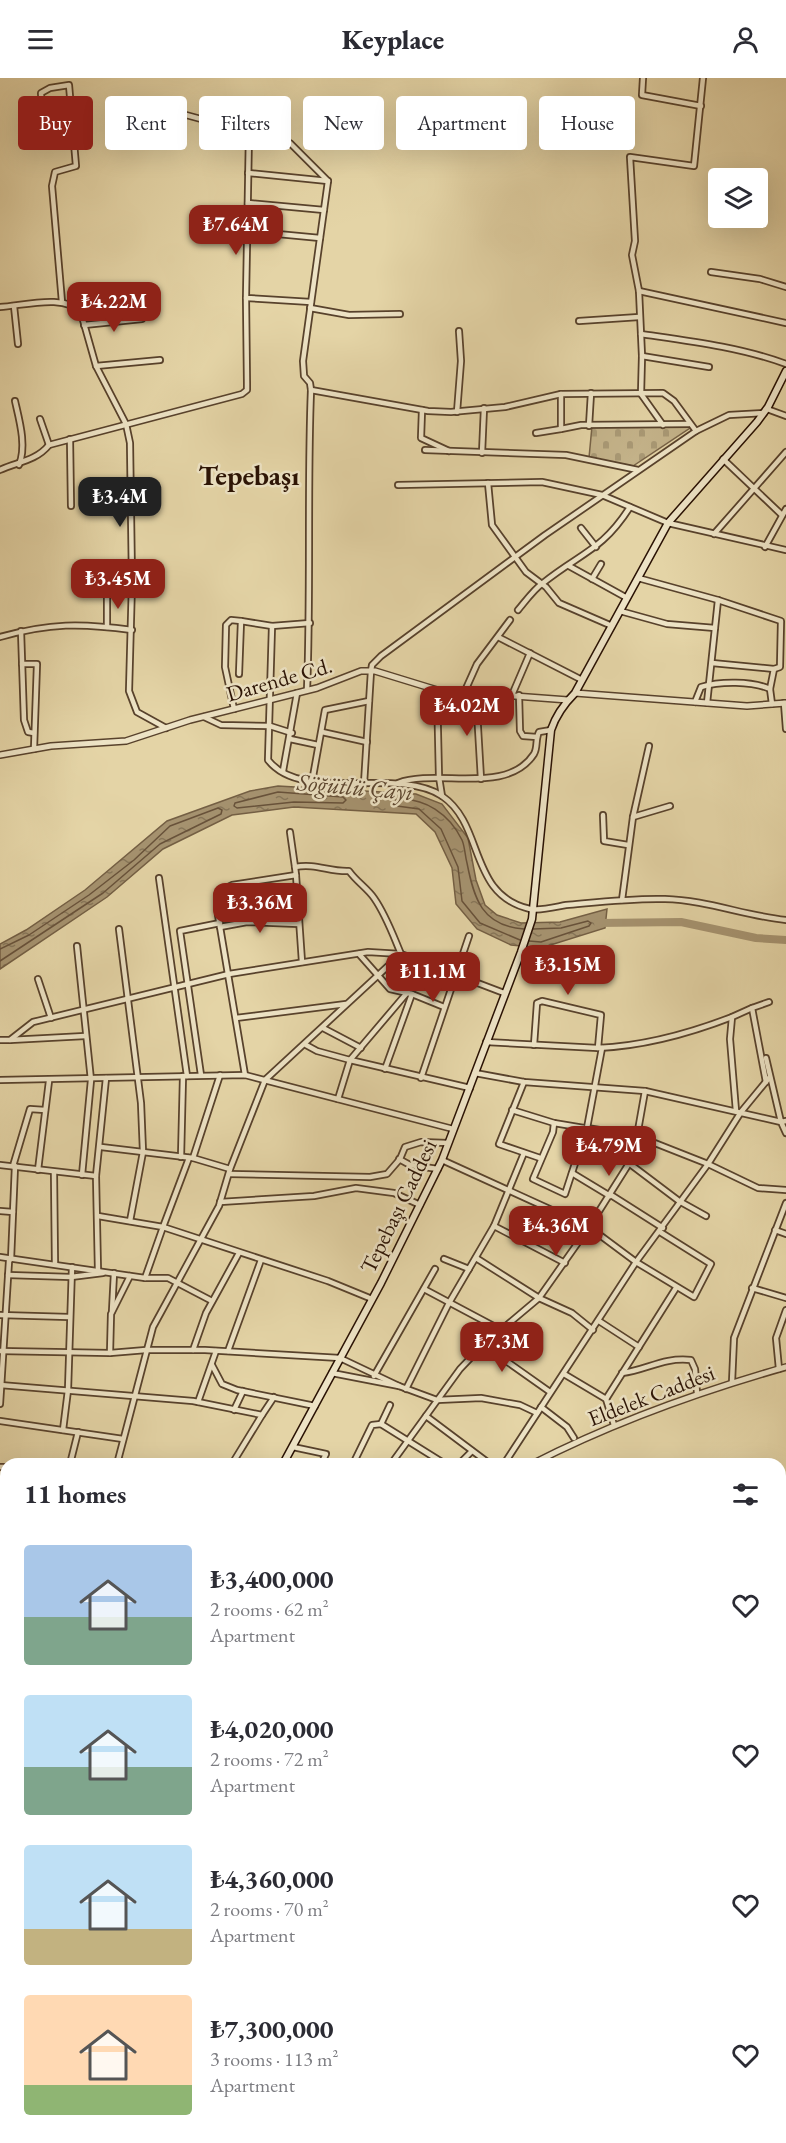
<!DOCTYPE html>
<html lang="en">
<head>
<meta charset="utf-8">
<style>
  body { margin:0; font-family:"EB Garamond",serif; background:#f2f2f3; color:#2b2b33; height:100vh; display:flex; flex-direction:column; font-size:22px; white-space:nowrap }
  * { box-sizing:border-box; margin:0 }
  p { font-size:20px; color:#7c7c81 }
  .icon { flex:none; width:33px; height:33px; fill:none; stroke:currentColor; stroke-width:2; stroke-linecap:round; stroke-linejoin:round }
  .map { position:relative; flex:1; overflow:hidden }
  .drawer { position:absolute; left:0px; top:1380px; width:786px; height:686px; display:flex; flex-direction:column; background:#fff; border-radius:18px 18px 0 0; box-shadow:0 6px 24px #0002 }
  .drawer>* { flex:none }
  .banner { position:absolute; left:18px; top:18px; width:750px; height:54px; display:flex; gap:12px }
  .buttons { position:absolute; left:708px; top:90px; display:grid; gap:12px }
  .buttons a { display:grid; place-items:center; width:60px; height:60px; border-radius:6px; background:#fff; box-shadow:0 6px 24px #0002; font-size:30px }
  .price { position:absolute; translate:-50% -51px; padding:0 14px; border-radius:12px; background:#8f2418; color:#fff; font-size:20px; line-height:39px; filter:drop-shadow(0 2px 3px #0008) }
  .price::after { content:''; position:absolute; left:50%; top:36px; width:18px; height:14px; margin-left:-9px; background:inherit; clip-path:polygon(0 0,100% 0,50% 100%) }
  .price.current { background:#222; color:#fff }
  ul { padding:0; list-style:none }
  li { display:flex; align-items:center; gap:18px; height:150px; padding:0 24px }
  li span { display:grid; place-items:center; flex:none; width:168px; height:120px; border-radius:6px; color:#555 }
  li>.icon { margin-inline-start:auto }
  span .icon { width:72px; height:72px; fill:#fffc; stroke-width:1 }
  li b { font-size:26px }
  h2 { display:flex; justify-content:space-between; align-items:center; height:72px; padding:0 24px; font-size:26px }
  .pill { padding:0 21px; border-radius:6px; background:#fff; box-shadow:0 6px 24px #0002; font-size:21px; line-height:54px }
  .pill.current { background:#8f2418; color:#fff }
  header { display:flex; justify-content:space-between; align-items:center; height:78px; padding:0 24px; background:#fff; font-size:27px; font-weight:800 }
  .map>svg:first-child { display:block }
  .cemetery { fill:url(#cemetery-stones); stroke:#776247; stroke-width:1.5 }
  .water { fill:url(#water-ripples); stroke:#745f44; stroke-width:1.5 }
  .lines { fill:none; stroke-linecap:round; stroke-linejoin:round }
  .shore { stroke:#68523a; stroke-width:1.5 }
  .river { stroke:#a5926f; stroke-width:8 }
  .minor-casing { stroke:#58422c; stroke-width:8 }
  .tertiary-casing { stroke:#58422c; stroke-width:8 }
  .secondary-casing { stroke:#2a1204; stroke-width:9 }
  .primary-casing { stroke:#2a1204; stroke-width:10 }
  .minor { stroke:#ede3c5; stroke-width:4.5 }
  .tertiary { stroke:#ede3c5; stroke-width:5 }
  .secondary { stroke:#ede3c5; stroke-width:6 }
  .primary { stroke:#e4d4a6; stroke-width:7 }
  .labels { text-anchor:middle; stroke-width:5; stroke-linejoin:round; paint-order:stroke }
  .street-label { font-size:22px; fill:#2a1204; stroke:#ede3c5 }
  .water-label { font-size:24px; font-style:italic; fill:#5b452f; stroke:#ede3c5 }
  .district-label { font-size:28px; font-weight:bold; fill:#2a1204; stroke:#ede3c5 }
</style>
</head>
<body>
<header><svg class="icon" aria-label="menu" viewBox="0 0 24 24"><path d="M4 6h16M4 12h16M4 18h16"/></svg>Keyplace<svg class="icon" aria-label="person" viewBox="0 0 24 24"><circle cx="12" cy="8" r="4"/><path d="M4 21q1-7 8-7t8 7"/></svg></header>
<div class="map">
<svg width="786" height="2065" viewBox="0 0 786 2065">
  <defs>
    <pattern id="cemetery-stones" width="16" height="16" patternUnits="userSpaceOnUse" patternTransform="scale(1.5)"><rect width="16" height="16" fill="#c4b38a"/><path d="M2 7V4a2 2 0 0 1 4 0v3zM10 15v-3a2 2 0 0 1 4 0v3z" fill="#a99975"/></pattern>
    <pattern id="water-ripples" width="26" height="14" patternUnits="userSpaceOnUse" patternTransform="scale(1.5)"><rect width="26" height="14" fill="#a5926f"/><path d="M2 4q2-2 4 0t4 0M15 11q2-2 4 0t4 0" fill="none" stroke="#877659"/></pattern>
  </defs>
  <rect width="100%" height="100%" fill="#e4d4a6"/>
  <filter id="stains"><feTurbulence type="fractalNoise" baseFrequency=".00333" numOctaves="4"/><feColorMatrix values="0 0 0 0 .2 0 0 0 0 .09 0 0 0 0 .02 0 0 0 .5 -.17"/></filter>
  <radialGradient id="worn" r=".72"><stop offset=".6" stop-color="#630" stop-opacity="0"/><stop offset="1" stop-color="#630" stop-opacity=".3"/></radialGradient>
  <!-- cemetery -->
  <path class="cemetery" d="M592 348H690V350L633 388 589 380Z"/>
  <!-- water -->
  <path class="water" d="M278 708 416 716 442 726 468 760 476 802 485 827 497 837 521 845 560 844 607 831 605 850 541 870 511 867 477 851 456 826 452 790 435 754 416 736 294 729 232 737 163 771 107 819 0 891V866L26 852 85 812 167 743 250 713Z"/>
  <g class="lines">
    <!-- shore -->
    <g class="shore">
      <path d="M278 714 343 719 346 722 343 725 294 724 237 730 234 728 235 725Z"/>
      <path d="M520 862 480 845 462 823 458 789 441 751 419 731 397 728 396 722C424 718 450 737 462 762 465 769 465 778 467 785 474 821 482 848 524 851"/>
      <path d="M529 863 541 864 589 848 591 845 588 843 561 850 533 851"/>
      <path d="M0 871 29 857 89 817 134 782 170 748 218 730 222 732 221 736 160 766 103 815 0 883"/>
    </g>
    <!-- river -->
    <path class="river" d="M598 845 681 844 756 860 786 862"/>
    <defs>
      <g id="minor">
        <path d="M643 0 642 17 701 28"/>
        <path d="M175 34 290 65 328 103 303 283 304 298 310 305 311 312C307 412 311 512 307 612"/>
        <path d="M43 52 41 15 50 10 69 7 76 88 55 94 52 108 62 224"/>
        <path d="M249 55 246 220 311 224"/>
        <path d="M248 95 328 103"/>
        <path d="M248 125 324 132"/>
        <path d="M247 153 320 160"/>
        <path d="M711 194 760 201 786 209"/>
        <path d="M639 213 786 245"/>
        <path d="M14 228 18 266"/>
        <path d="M0 229C22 228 66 215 81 235L96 288 126 346 130 365 132 504 129 613 137 634 166 650"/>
        <path d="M310 230 349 237 400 236"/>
        <path d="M579 243 639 239"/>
        <path d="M84 247 142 241"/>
        <path d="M641 256C689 263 740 269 786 286"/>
        <path d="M642 278 709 289"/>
        <path d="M96 288 160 282"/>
        <path d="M311 312 428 333 451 334 505 329 561 316 663 315 674 323 696 353"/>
        <path d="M561 316V351L581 347 689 346"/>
        <path d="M15 323C19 341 27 368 19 387"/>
        <path d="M767 331 786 338"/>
        <path d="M422 332 421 360 449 373"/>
        <path d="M457 334 461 283 459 253"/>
        <path d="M40 341 49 367"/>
        <path d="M663 347 641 316 642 278 639 213 632 177 635 163 630 79 694 88 703 0"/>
        <path d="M589 348 591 315"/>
        <path d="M536 355 561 351"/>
        <path d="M70 361 71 428"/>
        <path d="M425 372 566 377 638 392"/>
        <path d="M482 375 484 330"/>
        <path d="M723 381 782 437"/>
        <path d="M0 392C17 384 36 383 49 367L242 316 247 312V305L246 220"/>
        <path d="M488 405 492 447 526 494 546 509 559 525 612 548"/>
        <path d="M398 407 542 404 602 417 668 445 786 472"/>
        <path d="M581 450 596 469"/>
        <path d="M714 456 786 374"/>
        <path d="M765 469 786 431"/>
        <path d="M569 488 627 520"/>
        <path d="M638 500 718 522 781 543 780 589 774 591 712 585"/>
        <path d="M592 501 601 486"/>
        <path d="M107 516V549"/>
        <path d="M518 532C525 524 533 512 543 505 580 475 602 473 630 429"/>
        <path d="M620 533 667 546 715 550"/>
        <path d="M272 548 268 682C302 726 396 688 442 718 485 747 468 817 530 831 541 833 555 829 566 827 599 824 632 820 665 821 706 822 746 838 786 842"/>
        <path d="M21 553 24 642 28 654 34 655"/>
        <path d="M0 559C50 545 81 545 132 552"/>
        <path d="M498 559 582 602"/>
        <path d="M22 586H37L34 671"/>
        <path d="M239 596 241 543 272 548 310 545"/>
        <path d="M770 611 774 591"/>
        <path d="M437 612 439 699 442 718"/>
        <path d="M464 615 477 586 510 542"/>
        <path d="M476 616 481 701"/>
        <path d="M512 617 530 575"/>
        <path d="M519 617 520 653 523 658 537 659"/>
        <path d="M695 624 701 609C720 603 752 603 770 611L772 626"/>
        <path d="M707 625 718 522"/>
        <path d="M784 625 786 651"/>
        <path d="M234 631 225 589 226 547 231 542 241 543"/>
        <path d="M204 639 221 647 270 648 292 655"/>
        <path d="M322 654 367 664"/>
        <path d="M290 661 318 667"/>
        <path d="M283 693 297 615"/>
        <path d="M312 704 325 632 369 623"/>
        <path d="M398 705C437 690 507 718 534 676 538 669 535 662 539 654L551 652"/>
        <path d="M364 706 371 593 372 587 381 578 545 457 696 353 729 337 764 335"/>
        <path d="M603 737 604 763 628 767"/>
        <path d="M633 739 670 728"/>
        <path d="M290 754 295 789"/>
        <path d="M159 800 187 998"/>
        <path d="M622 822 633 739 649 668"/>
        <path d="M220 849 247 844 299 846"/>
        <path d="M119 851 141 1025 143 1074 130 1143"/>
        <path d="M77 868 91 1002 82 1097"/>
        <path d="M359 876 390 911 412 916 444 929"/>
        <path d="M38 901 51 940"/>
        <path d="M236 940 346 926"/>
        <path d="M323 950 361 970"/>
        <path d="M0 962H10L33 944 229 896 368 874 401 876 504 915"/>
        <path d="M10 962 85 958"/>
        <path d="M486 964 598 970"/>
        <path d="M306 967 317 973 350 982 470 1010"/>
        <path d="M534 967 537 925 542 923 601 937 598 970C644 968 688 956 732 939"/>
        <path d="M602 970 587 1050 637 1058"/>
        <path d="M766 980 781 1044 786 1043"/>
        <path d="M385 991 412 916"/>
        <path d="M475 995 524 1004 645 1013 781 1044 786 1055"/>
        <path d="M201 997 180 853 220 845"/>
        <path d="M245 997 218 837 220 813 232 807 296 797 302 884"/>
        <path d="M421 1000 469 858"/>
        <path d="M769 1000 741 1034 708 1086 758 1110 786 1112"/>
        <path d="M0 1002 245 997 453 1051"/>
        <path d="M524 1004 499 1066 540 1080"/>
        <path d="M766 1004 752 930 769 924"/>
        <path d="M338 1021 350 982 406 916"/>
        <path d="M512 1032 554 1045 584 1050"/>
        <path d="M736 1033 730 961 732 939 752 930"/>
        <path d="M554 1045 553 1054 533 1101 565 1116 582 1064 583 1050"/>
        <path d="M101 1069 193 1080 230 1091"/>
        <path d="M181 1079 183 998"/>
        <path d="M189 1080 163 1149 328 1203 372 1221"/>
        <path d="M193 1080 220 997"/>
        <path d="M399 1081 410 1087 438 1091"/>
        <path d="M442 1082 589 1149 636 1184 694 1219 711 1186 660 1154"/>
        <path d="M630 1086 679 1123 706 1138"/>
        <path d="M0 1087 96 1098"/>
        <path d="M13 1088 30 1031 45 1032"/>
        <path d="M38 1092 49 1003"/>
        <path d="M54 1095 55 1186"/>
        <path d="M572 1095 610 1118"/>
        <path d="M229 1096 370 1099 387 1096 400 1081 405 1069 421 1064 448 1065"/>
        <path d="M611 1117 663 1150"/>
        <path d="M220 1124 314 1118 356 1110 394 1115 420 1127"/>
        <path d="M0 1133 13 1134"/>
        <path d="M98 1138 163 1149 145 1200"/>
        <path d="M494 1148 565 1185"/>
        <path d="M775 1152 786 1156"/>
        <path d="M0 1179 145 1200H168L212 1223"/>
        <path d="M476 1180 539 1220 572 1235 593 1252"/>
        <path d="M444 1181 469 1191"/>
        <path d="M98 1193 96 1098 106 1000"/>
        <path d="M8 1197 71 1199 103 1195"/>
        <path d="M752 1210 786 1220"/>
        <path d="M424 1211 503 1253"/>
        <path d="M112 1233 114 1195"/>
        <path d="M0 1237 69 1239"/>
        <path d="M599 1243 639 1269"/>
        <path d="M468 1256 550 1314"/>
        <path d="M193 1272 206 1235 239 1175"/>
        <path d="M0 1273 110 1275 146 1272H205L340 1280 399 1308"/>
        <path d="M228 1273 261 1182"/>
        <path d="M110 1275 111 1236 130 1198"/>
        <path d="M212 1287 222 1306 237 1312 315 1328"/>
        <path d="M779 1291 776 1260 786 1232"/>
        <path d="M332 1295 399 1308 437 1322 481 1320 520 1327 537 1335"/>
        <path d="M622 1295C647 1292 663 1279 691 1282L695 1291 697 1315"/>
        <path d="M564 1296 606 1321 614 1347"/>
        <path d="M374 1298 435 1191"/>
        <path d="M732 1304 734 1260 786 1125"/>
        <path d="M0 1307 193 1323 262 1337 274 1319"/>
        <path d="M406 1311 449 1225 494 1148 524 1075"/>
        <path d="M606 1321 676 1210"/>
        <path d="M198 1324 216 1273"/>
        <path d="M0 1326 9 1183 11 1181 15 1088"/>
        <path d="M541 1329 567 1349 574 1360"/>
        <path d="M234 1332 243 1313"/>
        <path d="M426 1338 490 1386"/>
        <path d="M0 1343 123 1361"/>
        <path d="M381 1346 390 1327"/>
        <path d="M63 1352 68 1312 72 1189"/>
        <path d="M293 1369 326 1376 321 1386"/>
        <path d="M118 1383 133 1386"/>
        <path d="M70 1386 78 1354"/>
        <path d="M117 1386 153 1249 219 1128 230 1091 265 1002 401 876C393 857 386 837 374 820 367 810 357 804 349 793 329 794 316 785 295 789L296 797"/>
        <path d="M232 1386 262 1337"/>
        <path d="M353 1386 372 1347 381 1346 445 1386"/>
        <path d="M391 1386 460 1291 482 1268 539 1220 589 1149 645 1060"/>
        <path d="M459 1386 472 1373"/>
        <path d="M504 1386 636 1184 708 1086 637 1058 645 1013"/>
        <path d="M0 1389H6"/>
        <path d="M0 1450H6"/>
        <path d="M0 1496H6"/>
        <path d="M0 1603 6 1604"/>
        <path d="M0 1697 6 1698"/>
        <path d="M0 1717 6 1718"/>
        <path d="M0 1749H6"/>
        <path d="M780 1798H786"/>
        <path d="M0 1826 6 1825"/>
        <path d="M0 1852 3 1874"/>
        <path d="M780 1873 786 1874"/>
        <path d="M780 1904 786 1906"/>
        <path d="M780 1938 786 1940"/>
        <path d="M780 1984 786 1986"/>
        <path d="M780 2017 786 2020"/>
        <path d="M32 2060 33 2065"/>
        <path d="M80 2060 81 2065"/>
        <path d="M161 2060 163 2065"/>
        <path d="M204 2060 205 2065"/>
        <path d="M315 2060 319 2065"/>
        <path d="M380 2060 381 2065"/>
        <path d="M425 2060 436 2065"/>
        <path d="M630 2060 638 2065"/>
        <path d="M700 2060 708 2065"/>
        <path d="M779 2060 786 2063"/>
        <path d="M62 2065V2060"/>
        <path d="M228 2065 244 2060"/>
        <path d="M299 2065 309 2060"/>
        <path d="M539 2065 542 2060"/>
        <path d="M582 2065 585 2060"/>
        <path d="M617 2065 621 2060"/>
        <path d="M664 2065 668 2060"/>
      </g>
      <g id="tertiary">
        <path d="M575 615 747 628 786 625"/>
        <path d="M0 677 51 668 126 663 190 642 317 610 361 593H375L437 612 568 622"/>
        <path d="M532 1386C614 1344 698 1314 786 1289"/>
        <path d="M0 1645H6"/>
        <path d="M780 1732 786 1730"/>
        <path d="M780 1740 786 1739"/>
        <path d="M780 1763 786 1759"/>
        <path d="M0 1822 6 1814"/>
        <path d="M0 1874 6 1873"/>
        <path d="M0 1881 6 1880"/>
        <path d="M0 2029H6"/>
        <path d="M115 2060 117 2065"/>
        <path d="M496 2060 505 2065"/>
        <path d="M449 2065 451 2060"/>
      </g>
      <path id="secondary" d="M283 1386 381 1205 442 1082 521 874 532 841 551 652C556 637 564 626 575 615L668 445 757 344 768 329 786 293"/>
      <g id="primary">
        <path d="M0 1544 6 1546"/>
        <path d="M0 1552 6 1553"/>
        <path d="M780 1640 786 1641"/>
        <path d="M780 1647 786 1648"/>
      </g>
    </defs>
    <!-- minor casing -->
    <use href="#minor" class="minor-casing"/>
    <!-- tertiary casing -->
    <use href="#tertiary" class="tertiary-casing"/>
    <!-- secondary casing -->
    <use href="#secondary" class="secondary-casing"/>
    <!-- primary casing -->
    <use href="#primary" class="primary-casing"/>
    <!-- minor -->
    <use href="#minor" class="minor"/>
    <!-- tertiary -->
    <use href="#tertiary" class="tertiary"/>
    <!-- secondary -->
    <use href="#secondary" class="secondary"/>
    <!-- primary -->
    <use href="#primary" class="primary"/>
  </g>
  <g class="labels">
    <!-- street labels -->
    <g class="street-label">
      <text transform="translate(279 601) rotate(-16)" y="8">Darende Cd.</text>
      <text transform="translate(398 1128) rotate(-64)" y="8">Tepebaşı Caddesi</text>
      <text transform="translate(651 1317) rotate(-21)" y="8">Eldelek Caddesi</text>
    </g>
    <!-- water labels -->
    <g class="water-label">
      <text transform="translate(355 709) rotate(5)" y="8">Söğütlü Çayı</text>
    </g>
    <!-- district labels -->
    <g class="district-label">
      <text x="249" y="407">Tepebaşı</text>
    </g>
  </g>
  <rect width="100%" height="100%" filter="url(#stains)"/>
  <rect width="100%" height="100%" fill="url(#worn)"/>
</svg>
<div class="buttons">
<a><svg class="icon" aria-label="layers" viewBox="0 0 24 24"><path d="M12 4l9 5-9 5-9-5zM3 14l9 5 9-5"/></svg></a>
</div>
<b class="price" style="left:236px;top:178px">₺7.64M</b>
<b class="price" style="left:114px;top:255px">₺4.22M</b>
<b class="price current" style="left:120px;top:450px">₺3.4M</b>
<b class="price" style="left:118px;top:532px">₺3.45M</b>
<b class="price" style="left:467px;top:659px">₺4.02M</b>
<b class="price" style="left:260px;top:856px">₺3.36M</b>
<b class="price" style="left:568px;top:918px">₺3.15M</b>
<b class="price" style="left:433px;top:925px">₺11.1M</b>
<b class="price" style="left:609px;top:1099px">₺4.79M</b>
<b class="price" style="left:556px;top:1179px">₺4.36M</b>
<b class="price" style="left:502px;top:1295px">₺7.3M</b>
<div class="banner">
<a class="pill current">Buy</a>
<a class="pill">Rent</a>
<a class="pill">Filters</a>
<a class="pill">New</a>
<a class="pill">Apartment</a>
<a class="pill">House</a>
</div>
<section class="drawer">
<h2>11 homes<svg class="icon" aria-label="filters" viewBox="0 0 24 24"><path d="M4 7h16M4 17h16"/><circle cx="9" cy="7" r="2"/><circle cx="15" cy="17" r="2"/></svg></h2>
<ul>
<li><span style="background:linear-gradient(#a9c7e8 60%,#7fa58c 0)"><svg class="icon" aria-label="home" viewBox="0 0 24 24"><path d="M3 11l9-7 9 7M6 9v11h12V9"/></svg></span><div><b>₺3,400,000</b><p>2 rooms · 62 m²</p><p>Apartment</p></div><svg class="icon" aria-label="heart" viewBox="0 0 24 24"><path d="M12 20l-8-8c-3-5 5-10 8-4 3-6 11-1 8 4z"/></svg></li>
<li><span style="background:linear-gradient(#bfe0f5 60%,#7fa58c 0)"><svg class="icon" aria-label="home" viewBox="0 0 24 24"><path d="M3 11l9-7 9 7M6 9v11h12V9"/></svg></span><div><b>₺4,020,000</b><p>2 rooms · 72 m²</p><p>Apartment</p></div><svg class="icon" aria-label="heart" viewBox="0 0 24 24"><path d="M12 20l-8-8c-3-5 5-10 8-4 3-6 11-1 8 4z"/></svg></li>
<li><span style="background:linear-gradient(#bfe0f5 70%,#c2b280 0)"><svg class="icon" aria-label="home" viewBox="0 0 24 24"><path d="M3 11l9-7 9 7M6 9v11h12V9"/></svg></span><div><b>₺4,360,000</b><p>2 rooms · 70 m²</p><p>Apartment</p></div><svg class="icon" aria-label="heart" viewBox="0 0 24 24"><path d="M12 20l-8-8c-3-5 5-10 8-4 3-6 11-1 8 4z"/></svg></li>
<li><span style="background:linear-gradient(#ffd9b3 75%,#8fb573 0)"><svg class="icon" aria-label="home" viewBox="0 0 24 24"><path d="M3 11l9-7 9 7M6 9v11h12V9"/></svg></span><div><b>₺7,300,000</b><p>3 rooms · 113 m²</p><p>Apartment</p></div><svg class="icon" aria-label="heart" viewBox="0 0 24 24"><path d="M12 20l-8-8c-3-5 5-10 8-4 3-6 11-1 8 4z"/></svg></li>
</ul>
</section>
</div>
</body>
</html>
